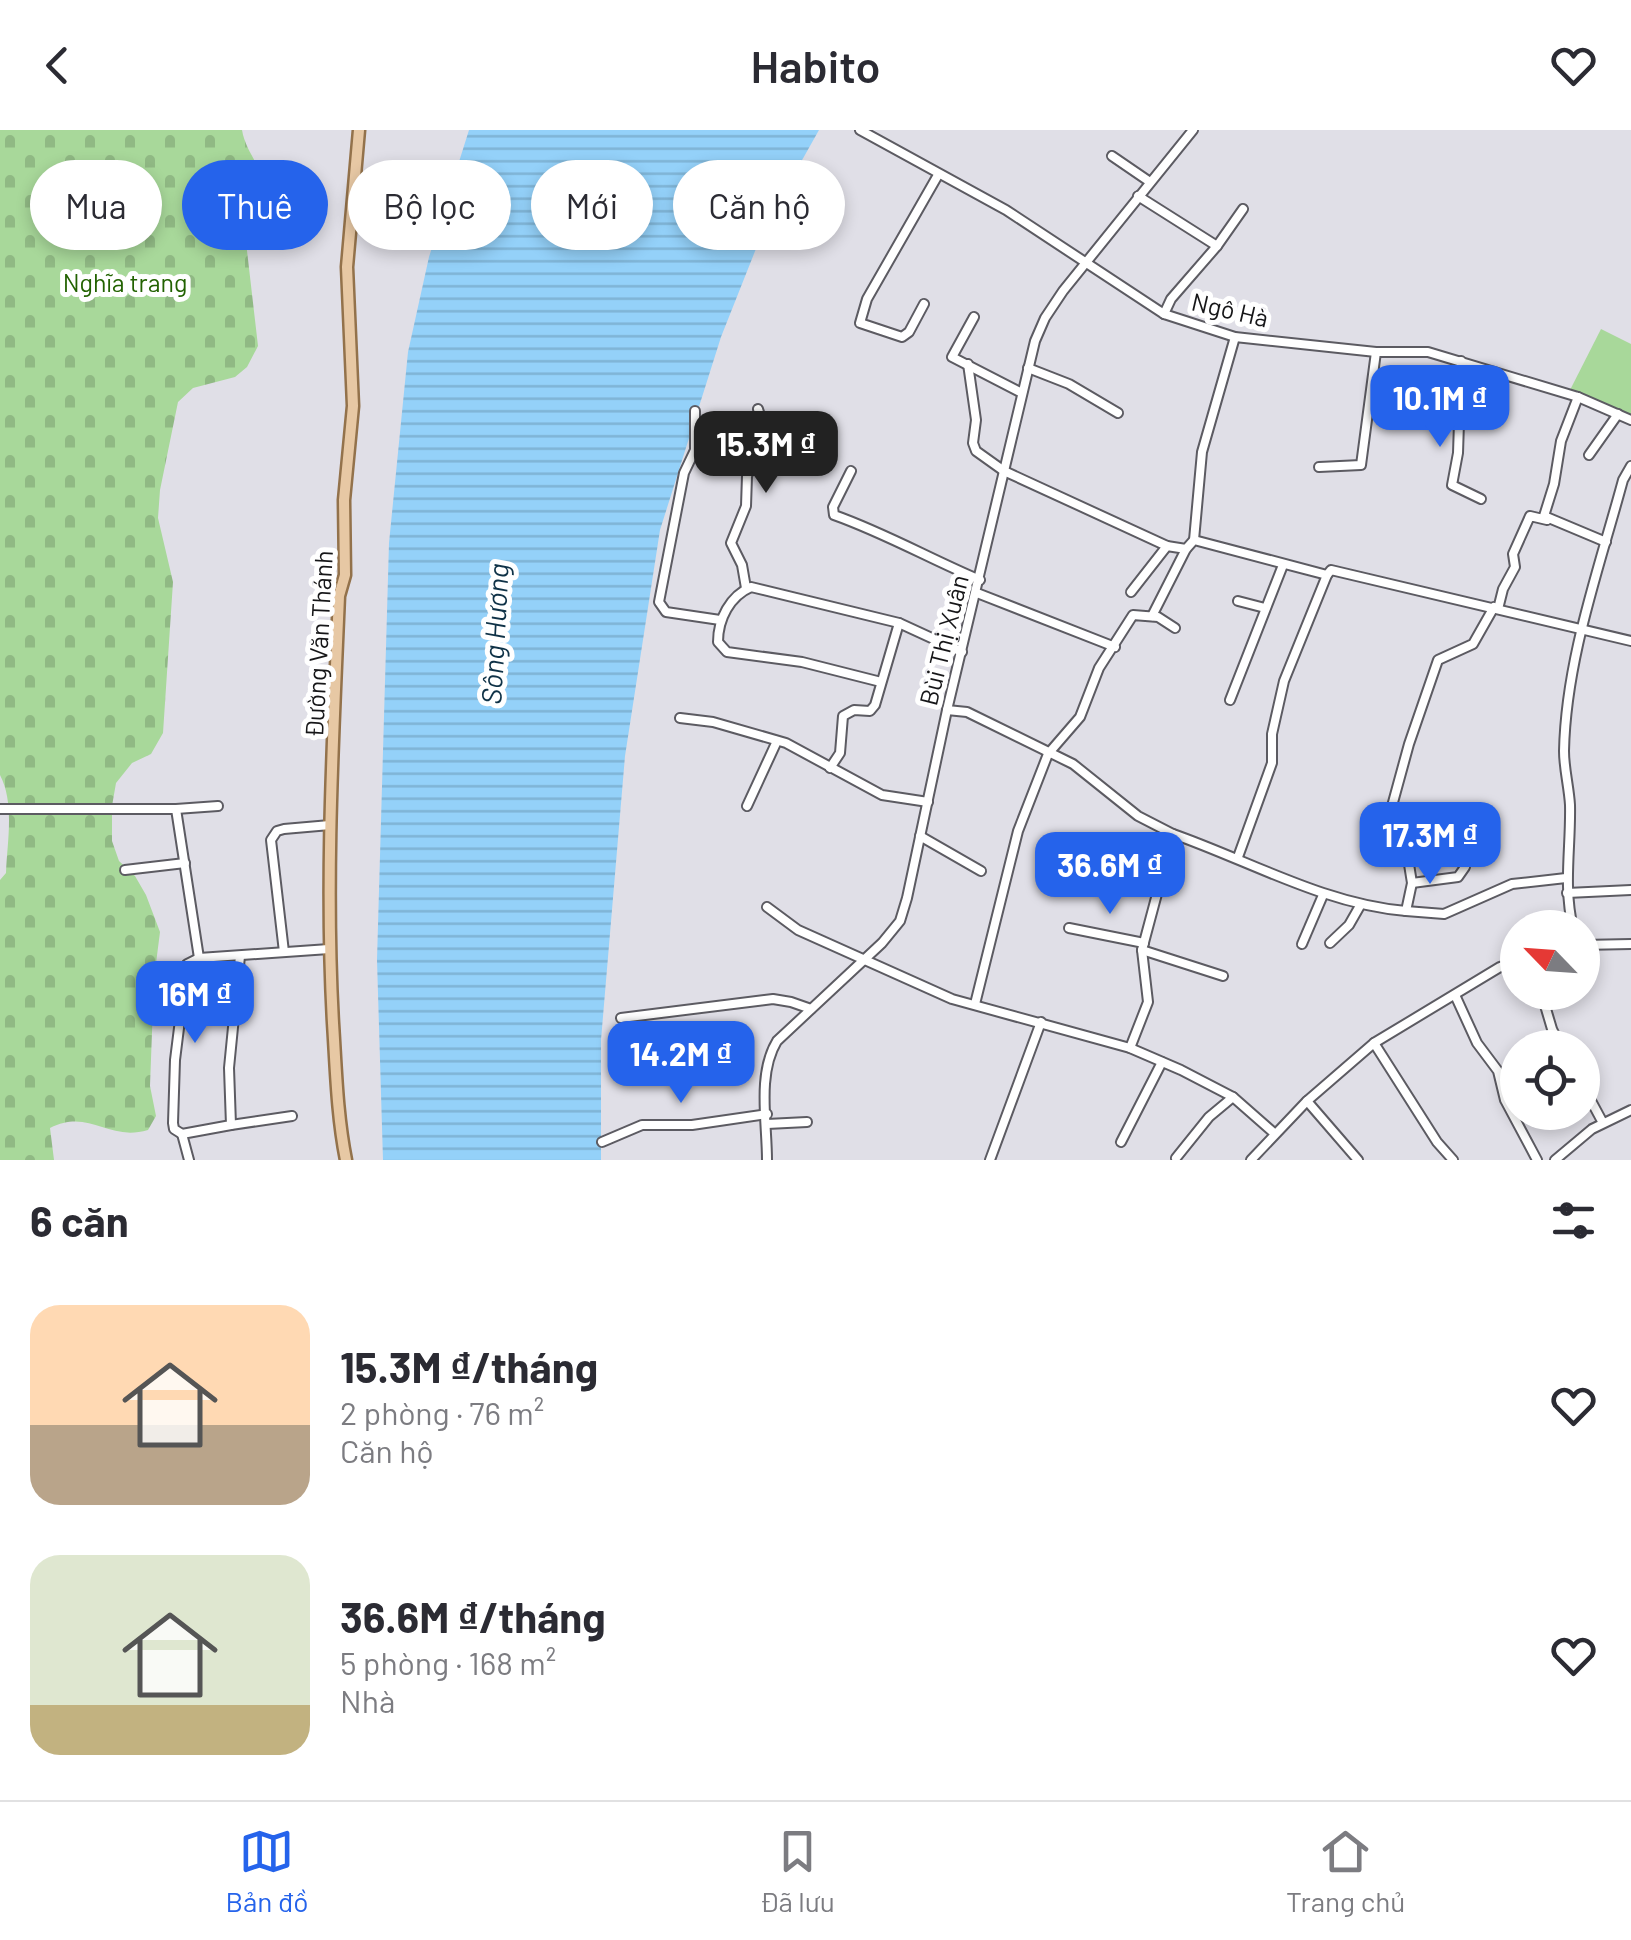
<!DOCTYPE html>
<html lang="vi">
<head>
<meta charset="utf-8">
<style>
  body { margin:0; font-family:Barlow,sans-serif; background:#f7f7f7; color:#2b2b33; height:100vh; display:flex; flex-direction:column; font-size:38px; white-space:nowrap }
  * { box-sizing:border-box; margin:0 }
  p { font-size:32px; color:#7c7c81 }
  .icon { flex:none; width:55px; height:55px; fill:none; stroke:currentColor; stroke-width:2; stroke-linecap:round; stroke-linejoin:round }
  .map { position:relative; height:1030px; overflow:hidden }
  .panel { display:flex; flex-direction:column; background:#fff; flex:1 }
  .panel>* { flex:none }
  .hud { position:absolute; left:30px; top:30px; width:1000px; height:90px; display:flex; gap:20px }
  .needle { width:65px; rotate:295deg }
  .controls { position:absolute; left:1500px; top:780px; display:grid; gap:20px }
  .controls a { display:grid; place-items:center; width:100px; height:100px; border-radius:50%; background:#fff; box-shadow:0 5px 15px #0003; font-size:50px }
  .price { position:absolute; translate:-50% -85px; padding:0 22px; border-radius:20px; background:#2563eb; color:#fff; font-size:32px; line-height:65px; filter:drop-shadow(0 2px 5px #0008) }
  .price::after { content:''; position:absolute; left:50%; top:60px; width:30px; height:22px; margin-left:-15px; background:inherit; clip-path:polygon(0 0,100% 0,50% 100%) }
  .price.current { background:#222; color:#fff }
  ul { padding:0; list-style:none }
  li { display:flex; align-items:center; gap:30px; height:250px; padding:0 30px }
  li span { display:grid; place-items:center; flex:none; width:280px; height:200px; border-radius:30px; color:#555 }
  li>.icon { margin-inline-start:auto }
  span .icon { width:120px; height:120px; fill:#fffc; stroke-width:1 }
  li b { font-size:42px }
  h2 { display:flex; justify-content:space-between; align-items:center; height:120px; padding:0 30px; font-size:42px }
  .chip { padding:0 35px; border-radius:45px; background:#fff; box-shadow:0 5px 15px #0003; font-size:35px; line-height:90px }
  .chip.current { background:#2563eb; color:#fff }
  header { display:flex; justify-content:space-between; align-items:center; height:130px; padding:0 30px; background:#fff; font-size:45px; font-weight:600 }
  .dock { display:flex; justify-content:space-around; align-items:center; height:140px; border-top:2px solid #e1e1e2; background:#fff; font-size:28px; color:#7c7c81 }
  .dock a { display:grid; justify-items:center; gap:5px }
  .dock .current { color:#2563eb }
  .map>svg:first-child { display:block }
  .cemetery { fill:url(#cemetery-stones) }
  .pitch { fill:#a8d89a }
  .water { fill:url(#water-rules) }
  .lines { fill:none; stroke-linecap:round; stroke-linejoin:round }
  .minor-casing { stroke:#5c5b62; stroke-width:12 }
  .major-casing { stroke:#93724b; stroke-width:15 }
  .minor { stroke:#fff; stroke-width:8 }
  .major { stroke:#e7c8a4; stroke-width:10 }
  .labels { text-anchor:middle; stroke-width:10; stroke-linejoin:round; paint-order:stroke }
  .park-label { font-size:25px; fill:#226201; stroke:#fff }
  .street-label { font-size:25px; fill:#161618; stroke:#fff }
  .water-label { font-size:28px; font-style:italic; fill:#0f3247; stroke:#fff }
</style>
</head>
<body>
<header><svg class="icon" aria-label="back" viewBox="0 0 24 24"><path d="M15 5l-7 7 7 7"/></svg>Habito<svg class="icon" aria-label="heart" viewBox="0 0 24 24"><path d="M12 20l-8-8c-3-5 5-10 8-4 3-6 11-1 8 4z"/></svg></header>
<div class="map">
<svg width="1631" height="1030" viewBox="0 0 1631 1030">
  <defs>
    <pattern id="cemetery-stones" width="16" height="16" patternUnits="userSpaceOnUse" patternTransform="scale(2.5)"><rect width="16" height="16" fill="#a8d89a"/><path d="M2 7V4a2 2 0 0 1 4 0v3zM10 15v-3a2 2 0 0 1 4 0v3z" fill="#90b984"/></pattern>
    <pattern id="water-rules" width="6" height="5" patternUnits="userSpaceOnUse" patternTransform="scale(2.5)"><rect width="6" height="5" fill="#94d1f9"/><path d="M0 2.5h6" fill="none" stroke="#7fb3d5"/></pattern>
  </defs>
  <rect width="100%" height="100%" fill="#e0dfe7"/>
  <!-- cemetery -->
  <path class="cemetery" d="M0 0H242C246 24 265 39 266 62L251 82 246 112 258 216 247 237 235 247 193 258 178 272 160 360 158 388 173 452 163 603 151 624 132 633 116 653 112 676V711L119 731 135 746 146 765 160 802 154 849 150 956 156 986 148 1000C107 1012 90 978 50 998L54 1030H0V750L6 743C7 712 15 674 0 645Z"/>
  <!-- pitch -->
  <path class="pitch" d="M1601 199 1631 214V290L1568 264Z"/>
  <!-- water -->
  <path class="water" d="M469 0H819L765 96 721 207 660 400 625 626 601 910V1030H383L377 830 389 413 408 222 429 127Z"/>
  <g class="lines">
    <defs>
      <g id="minor">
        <path d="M860 0 1006 80 1164 184 1235 207 1376 222H1428L1578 267 1631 290"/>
        <path d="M1112 26 1150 52"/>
        <path d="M1138 66 1217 116"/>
        <path d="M924 174 909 202 902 207 860 193 867 169 938 45"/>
        <path d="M1164 184 1171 169 1217 116 1243 79"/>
        <path d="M974 187 952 227 1022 263"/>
        <path d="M1461 231 1458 323 1452 355 1481 369"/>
        <path d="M968 234 976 290 973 313 976 321 1004 341 1167 416 1186 419 1194 410 1327 445 1331 440 1631 511"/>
        <path d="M1028 238 1069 254 1118 283"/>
        <path d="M1578 267 1561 311 1554 354 1544 386 1606 412"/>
        <path d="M695 281V320L684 343 659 472 666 482 720 490"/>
        <path d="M1589 325 1618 284"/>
        <path d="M1319 337 1361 335 1376 222"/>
        <path d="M851 341 833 377 834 385C885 403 930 429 980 450"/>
        <path d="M1194 410 1202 322 1235 207"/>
        <path d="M746 458 742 435 731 413 746 376 747 346 760 313 762 292 758 279"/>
        <path d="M1131 462 1167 416"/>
        <path d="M977 463 1115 517"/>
        <path d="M1238 471 1265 478"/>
        <path d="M1498 479 1503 459 1515 437 1513 424 1530 386 1547 390"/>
        <path d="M1152 486 1186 419"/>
        <path d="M881 552 802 532 727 522 718 512C718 489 730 466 751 457L899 493 962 522"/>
        <path d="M1230 570 1283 435"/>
        <path d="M947 580 967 582 1073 634 1138 686 1173 704 1142 820 1148 872 1130 918"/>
        <path d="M680 588 713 592 786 613 882 665 928 672"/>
        <path d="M830 638 840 623 843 586 854 580 870 581 875 575 899 493"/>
        <path d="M747 676 777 611"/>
        <path d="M0 679H176L199 828 329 819"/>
        <path d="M176 679 218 676"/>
        <path d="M1173 704C1250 731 1324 774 1406 781L1412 753 1408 728 1389 687 1409 614 1438 530 1473 514 1494 477"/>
        <path d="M920 706 981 741"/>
        <path d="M1238 727 1272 633V604L1284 551 1327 445"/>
        <path d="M125 740 185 733"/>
        <path d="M1412 753 1458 747 1465 737"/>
        <path d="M1567 763 1631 760"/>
        <path d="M767 777 798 800 952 869 1130 918 1181 940 1233 967 1274 1003"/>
        <path d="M1406 781 1444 784 1512 754 1566 748"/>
        <path d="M1069 798 1144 813"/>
        <path d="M1573 798C1563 756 1571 717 1570 675 1569 657 1564 639 1564 621 1566 529 1599 439 1623 350L1631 336"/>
        <path d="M1330 813 1349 795 1361 774"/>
        <path d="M1302 814 1323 765"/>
        <path d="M1582 815 1631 814"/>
        <path d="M1142 820 1223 846"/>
        <path d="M284 822 271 710 277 701 284 699 330 695"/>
        <path d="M1541 862 1552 899 1561 918"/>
        <path d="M1455 865 1477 913 1498 941 1505 970 1537 1030"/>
        <path d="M975 874 1018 701 1048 624 1080 587 1099 538 1133 485 1158 487 1175 498"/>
        <path d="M621 888 773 869 791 872 811 879"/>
        <path d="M1374 913 1500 837 1518 831"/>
        <path d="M1582 954 1603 993"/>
        <path d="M1307 971 1358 1030"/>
        <path d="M767 994 807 992"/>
        <path d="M231 995 292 986"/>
        <path d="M182 1004 174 999 173 993 175 930 187 834 199 828"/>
        <path d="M602 1012 642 995H692L767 984"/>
        <path d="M1121 1012 1162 932"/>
        <path d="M1176 1028 1209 987 1233 967"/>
        <path d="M189 1030 182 1004 231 995 229 938 240 826"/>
        <path d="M767 1030C767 992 757 944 777 911L882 813 900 791 907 768 947 580 1035 211 1045 188 1063 161 1193 0"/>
        <path d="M990 1030 1041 892"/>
        <path d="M1251 1030 1307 971 1374 913 1437 1012 1453 1030"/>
        <path d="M1555 1030 1592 999 1631 980"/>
      </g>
      <path id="major" d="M346 1030C337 985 336 939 333 893 325 751 333 609 339 466L345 445 344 370 353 276 347 137 359 0"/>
    </defs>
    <!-- minor casing -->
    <use href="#minor" class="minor-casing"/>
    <!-- major casing -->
    <use href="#major" class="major-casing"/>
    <!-- minor -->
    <use href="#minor" class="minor"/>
    <!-- major -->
    <use href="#major" class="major"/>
  </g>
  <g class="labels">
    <!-- park labels -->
    <g class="park-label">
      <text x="125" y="162">Nghĩa trang</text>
    </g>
    <!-- street labels -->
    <g class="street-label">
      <text transform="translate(1230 180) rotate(13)" y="9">Ngô Hà</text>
      <text transform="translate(944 510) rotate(-76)" y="9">Bùi Thị Xuân</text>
      <text transform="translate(319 514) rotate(-87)" y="9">Đường Văn Thánh</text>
    </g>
    <!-- water labels -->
    <g class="water-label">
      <text transform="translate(495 504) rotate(-87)" y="10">Sông Hương</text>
    </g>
  </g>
</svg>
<div class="controls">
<a><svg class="needle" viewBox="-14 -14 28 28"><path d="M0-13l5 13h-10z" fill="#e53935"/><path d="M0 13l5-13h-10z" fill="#7c7c81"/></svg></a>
<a><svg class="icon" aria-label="locate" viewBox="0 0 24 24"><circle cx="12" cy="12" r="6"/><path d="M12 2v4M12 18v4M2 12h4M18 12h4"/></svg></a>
</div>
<b class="price" style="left:1440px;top:320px">10.1M ₫</b>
<b class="price current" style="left:766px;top:366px">15.3M ₫</b>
<b class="price" style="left:1430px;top:757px">17.3M ₫</b>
<b class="price" style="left:1110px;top:787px">36.6M ₫</b>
<b class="price" style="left:195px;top:916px">16M ₫</b>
<b class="price" style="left:681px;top:976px">14.2M ₫</b>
<div class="hud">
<a class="chip">Mua</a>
<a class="chip current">Thuê</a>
<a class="chip">Bộ lọc</a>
<a class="chip">Mới</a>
<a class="chip">Căn hộ</a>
</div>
</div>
<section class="panel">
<h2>6 căn<svg class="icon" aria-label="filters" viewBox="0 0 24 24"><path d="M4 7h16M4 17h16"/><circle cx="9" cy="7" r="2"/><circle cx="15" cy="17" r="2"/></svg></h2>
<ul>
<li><span style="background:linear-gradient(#ffd9b3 60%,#b9a48a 0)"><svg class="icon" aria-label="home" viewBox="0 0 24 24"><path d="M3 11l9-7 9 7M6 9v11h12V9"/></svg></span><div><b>15.3M ₫/tháng</b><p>2 phòng · 76 m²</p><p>Căn hộ</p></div><svg class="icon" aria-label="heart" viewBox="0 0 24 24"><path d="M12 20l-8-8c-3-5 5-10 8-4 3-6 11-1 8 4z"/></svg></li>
<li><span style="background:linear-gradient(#dfe7d0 75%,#c2b280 0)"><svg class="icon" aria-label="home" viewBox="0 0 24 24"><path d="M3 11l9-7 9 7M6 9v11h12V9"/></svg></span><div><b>36.6M ₫/tháng</b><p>5 phòng · 168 m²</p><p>Nhà</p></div><svg class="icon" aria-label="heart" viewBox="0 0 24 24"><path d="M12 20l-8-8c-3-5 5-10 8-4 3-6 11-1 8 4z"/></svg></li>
</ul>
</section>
<nav class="dock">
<a class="current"><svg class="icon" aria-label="map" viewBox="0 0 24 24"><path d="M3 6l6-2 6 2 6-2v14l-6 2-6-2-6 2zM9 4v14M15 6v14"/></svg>Bản đồ</a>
<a><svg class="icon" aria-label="saved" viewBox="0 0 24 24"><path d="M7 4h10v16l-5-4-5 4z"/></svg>Đã lưu</a>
<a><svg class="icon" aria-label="home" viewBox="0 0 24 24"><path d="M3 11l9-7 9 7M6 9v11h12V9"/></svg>Trang chủ</a>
</nav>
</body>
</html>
